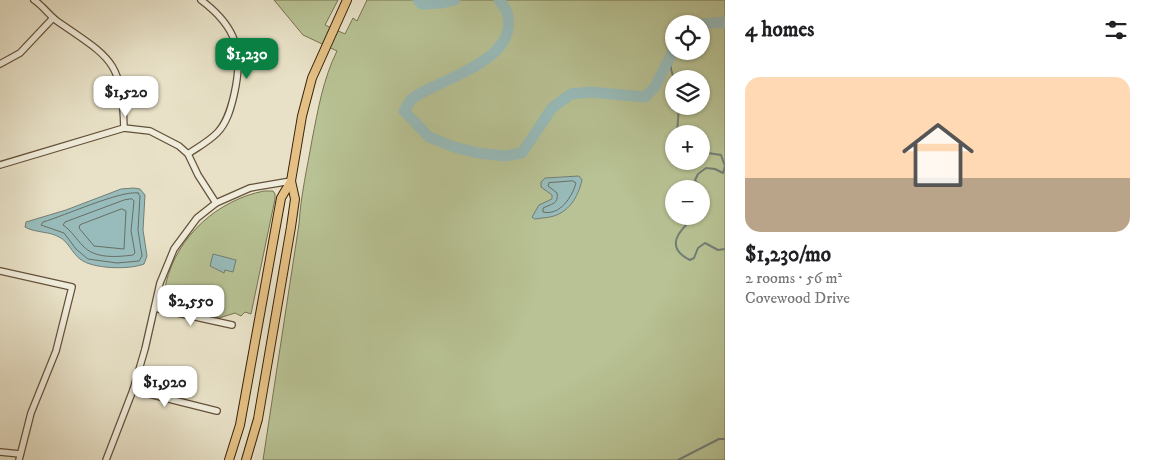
<!DOCTYPE html>
<html lang="en">
<head>
<meta charset="utf-8">
<style>
  body { margin:0; font-family:"IM FELL DW Pica",serif; background:#f6f6f6; color:#202124; height:100vh; display:flex; flex-direction:column; font-size:19px; white-space:nowrap }
  * { box-sizing:border-box; margin:0 }
  p { font-size:16px; color:#757577 }
  .icon { flex:none; width:28px; height:28px; fill:none; stroke:currentColor; stroke-width:2; stroke-linecap:round; stroke-linejoin:round }
  .map { position:relative; flex:1; overflow:hidden }
  .sheet { display:flex; flex-direction:column; background:#fff; width:425px }
  .sheet>* { flex:none }
  .controls { position:absolute; left:665px; top:15px; display:grid; gap:10px }
  .controls a { display:grid; place-items:center; width:45px; height:45px; border-radius:50%; background:#fff; box-shadow:0 1px 4px #0004; font-size:25px }
  .price { position:absolute; translate:-50% -42px; padding:0 11px; border-radius:10px; background:#fff; color:#222; font-size:16px; line-height:32px; filter:drop-shadow(0 1px 2px #0008) }
  .price::after { content:''; position:absolute; left:50%; top:30px; width:15px; height:11px; margin-left:-8px; background:inherit; clip-path:polygon(0 0,100% 0,50% 100%) }
  .price.selected { background:#0b8043; color:#fff }
  ul { padding:0; list-style:none }
  li { display:grid; align-content:center; gap:10px; height:265px; padding:0 20px }
  li+li { border-top:1px solid #e0e0e0 }
  li span { display:grid; place-items:center; height:155px; border-radius:15px; color:#555 }
  li>.icon { margin-inline-start:auto }
  span .icon { width:90px; height:90px; fill:#fffc; stroke-width:1 }
  li b { font-size:21px }
  h2 { display:flex; justify-content:space-between; align-items:center; height:60px; padding:0 20px; font-size:21px }
  main { display:flex; flex:1; min-height:0 }
  .map>svg:first-child { display:block }
  .green { fill:#b8c294; stroke:#787250; fill-rule:evenodd }
  .water { fill:#98bcbb; stroke:#727e75 }
  .lines { fill:none; stroke-linecap:round; stroke-linejoin:round }
  .shore { stroke:#686e63; stroke-width:1 }
  .stream { stroke:#727e75; stroke-width:2 }
  .river { stroke:#98bcbb; stroke-width:11 }
  .minor-casing { stroke:#64513a; stroke-width:8 }
  .major-casing { stroke:#38210b; stroke-width:10 }
  .minor { stroke:#f0ecdb; stroke-width:5.5 }
  .major { stroke:#e4c084; stroke-width:8 }
</style>
</head>
<body>
<main>
<div class="map">
<svg width="725" height="460" viewBox="0 0 725 460">
  <rect width="100%" height="100%" fill="#e8e1c7"/>
  <filter id="stains"><feTurbulence type="fractalNoise" baseFrequency=".004" numOctaves="4"/><feColorMatrix values="0 0 0 0 .2 0 0 0 0 .09 0 0 0 0 .02 0 0 0 .5 -.17"/></filter>
  <radialGradient id="worn" r=".72"><stop offset=".6" stop-color="#630" stop-opacity="0"/><stop offset="1" stop-color="#630" stop-opacity=".3"/></radialGradient>
  <!-- green -->
  <g class="green">
    <path d="M274 0H338L325 25 345 34 353 18 357 21 367 0H725V460H263L299 224C301 194 307 169 312 140 318 110 323 79 337 51L303 35ZM674 24H701V51H674ZM674 79H701V106H674ZM674 134H701V161H674ZM674 189H701V216H674Z"/>
    <path d="M264 191H273L275 194V199L251 314 245 312 241 316 235 313 219 318 164 305C161 298 165 290 166 283 177 236 218 200 264 191Z"/>
  </g>
  <!-- water -->
  <g class="water">
    <path d="M579 176 582 180C578 197 569 213 550 217 545 218 540 218 535 219L532 217 539 205 552 199V195L541 187V182L545 178Z"/>
    <path d="M134 188 140 189 145 195 143 230 147 256 144 264C129 270 92 269 80 259 72 253 68 241 59 237 49 231 35 233 25 227L26 222 66 210 121 189Z"/>
    <path d="M213 254 236 260 233 272 225 270 224 273 210 266Z"/>
  </g>
  <g class="lines">
    <!-- shore -->
    <g class="shore">
      <path d="M573 181 576 183C572 197 560 216 543 212V208C551 204 559 204 557 193L548 186 549 183Z"/>
      <path d="M138 193 140 196 138 230 142 256 139 261 117 263 88 259 76 249 64 233 41 225 43 222C64 216 121 190 138 193Z"/>
      <path d="M132 199 134 201 131 231 135 253 133 255C117 257 95 259 83 246 76 239 72 231 63 225L65 222 124 200Z"/>
      <path d="M122 209 126 211 124 249 94 246 79 228 80 225Z"/>
    </g>
    <!-- stream -->
    <g class="stream">
      <path d="M671 55V69L674 80"/>
      <path d="M677 134 679 106"/>
      <path d="M701 212C713 198 704 192 695 180L698 174 706 168 715 169 723 173 725 166 721 155 708 153"/>
      <path d="M696 216C680 229 663 247 690 260L694 258 698 248 705 243 718 250 725 249"/>
      <path d="M678 460 719 439H725"/>
    </g>
    <!-- river -->
    <g class="river">
      <path d="M418 0 422 4 442 3 455 0"/>
      <path d="M499 0C502 4 506 9 507 13 521 60 440 79 413 98 409 101 407 107 404 111L429 137 454 147 478 153 504 156 522 153 552 108 571 94 590 92 645 97 655 87 674 49"/>
      <path d="M701 24 725 22"/>
    </g>
    <defs>
      <g id="minor">
        <path d="M34 0C43 6 49 15 57 21 110 58 122 59 124 128"/>
        <path d="M0 64 20 53 53 18"/>
        <path d="M188 154C198 147 208 142 217 133 227 123 231 108 234 95 244 52 237 27 201 0"/>
        <path d="M0 165 124 128 150 131 179 146 188 154 198 175 216 203"/>
        <path d="M0 271 72 287 56 351 31 413 19 460"/>
        <path d="M155 308 232 325"/>
        <path d="M133 390 217 411"/>
        <path d="M0 452 20 454"/>
        <path d="M106 460 133 390 145 349 160 283 174 249 197 218 216 203 250 188 291 181"/>
      </g>
      <g id="major">
        <path d="M229 460 240 425 281 198 291 181 302 116 312 78 347 0"/>
        <path d="M246 460 258 419 291 227 295 199 291 181"/>
      </g>
    </defs>
    <!-- minor casing -->
    <use href="#minor" class="minor-casing"/>
    <!-- major casing -->
    <use href="#major" class="major-casing"/>
    <!-- minor -->
    <use href="#minor" class="minor"/>
    <!-- major -->
    <use href="#major" class="major"/>
  </g>
  <rect width="100%" height="100%" filter="url(#stains)"/>
  <rect width="100%" height="100%" fill="url(#worn)"/>
</svg>
<div class="controls">
<a><svg class="icon" aria-label="locate" viewBox="0 0 24 24"><circle cx="12" cy="12" r="6"/><path d="M12 2v4M12 18v4M2 12h4M18 12h4"/></svg></a>
<a><svg class="icon" aria-label="layers" viewBox="0 0 24 24"><path d="M12 4l9 5-9 5-9-5zM3 14l9 5 9-5"/></svg></a>
<a>+</a>
<a>−</a>
</div>
<b class="price selected" style="left:247px;top:80px">$1,230</b>
<b class="price" style="left:126px;top:118px">$1,520</b>
<b class="price" style="left:191px;top:327px">$2,550</b>
<b class="price" style="left:165px;top:408px">$1,920</b>
</div>
<section class="sheet">
<h2>4 homes<svg class="icon" aria-label="filters" viewBox="0 0 24 24"><path d="M4 7h16M4 17h16"/><circle cx="9" cy="7" r="2"/><circle cx="15" cy="17" r="2"/></svg></h2>
<ul>
<li><span style="background:linear-gradient(#ffd9b3 65%,#b9a48a 0)"><svg class="icon" aria-label="home" viewBox="0 0 24 24"><path d="M3 11l9-7 9 7M6 9v11h12V9"/></svg></span><div><b>$1,230/mo</b><p>2 rooms · 56 m²</p><p>Covewood Drive</p></div></li>
</ul>
</section>
</main>
</body>
</html>
